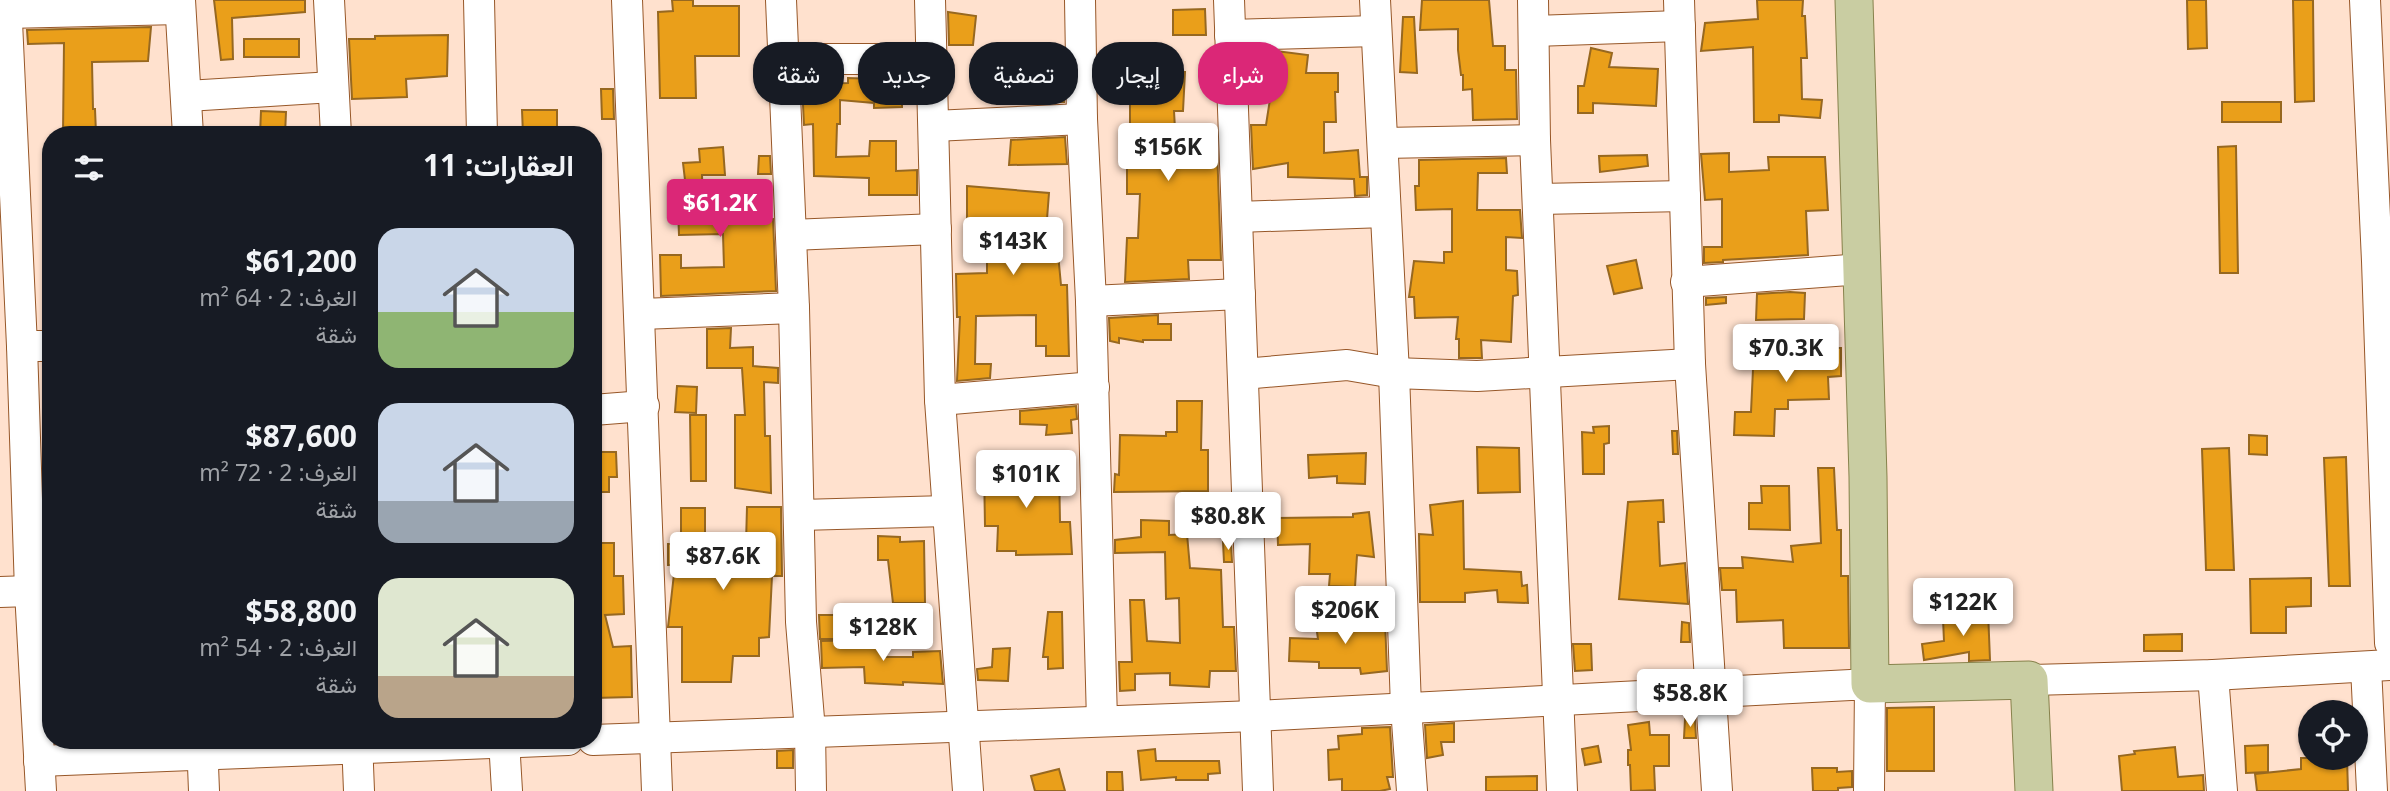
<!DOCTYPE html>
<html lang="ar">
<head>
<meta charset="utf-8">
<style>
  body { margin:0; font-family:"Noto Sans",Vazirmatn,sans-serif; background:#242831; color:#f1f3f6; direction:rtl; height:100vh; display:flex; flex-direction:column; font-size:26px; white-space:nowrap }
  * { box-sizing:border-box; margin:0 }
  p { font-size:23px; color:#9ea1a6 }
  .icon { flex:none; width:38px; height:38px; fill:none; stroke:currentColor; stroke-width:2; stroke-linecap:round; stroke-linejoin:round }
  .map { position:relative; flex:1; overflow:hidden; direction:ltr }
  .side { position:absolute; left:42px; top:126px; width:560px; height:623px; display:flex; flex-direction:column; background:#171b24; border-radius:28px; box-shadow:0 2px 5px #0004; direction:rtl }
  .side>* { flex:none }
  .top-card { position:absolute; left:623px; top:42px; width:665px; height:63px; direction:rtl; display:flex; gap:14px }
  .controls { position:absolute; left:2298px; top:700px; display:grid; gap:14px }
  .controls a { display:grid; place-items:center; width:70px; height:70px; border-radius:50%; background:#171b24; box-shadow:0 2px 5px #0004; font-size:35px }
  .price { position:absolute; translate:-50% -60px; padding:0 16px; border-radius:7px; background:#fff; color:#222; font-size:23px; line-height:46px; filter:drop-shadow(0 2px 4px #0008) }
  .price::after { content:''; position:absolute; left:50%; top:42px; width:21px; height:16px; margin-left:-10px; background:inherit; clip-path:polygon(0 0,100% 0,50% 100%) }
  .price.current { background:#db2777; color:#fff }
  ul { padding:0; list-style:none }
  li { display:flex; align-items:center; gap:21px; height:175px; padding:0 28px }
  li span { display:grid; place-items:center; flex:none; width:196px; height:140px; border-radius:21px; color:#555 }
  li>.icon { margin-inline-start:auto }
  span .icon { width:84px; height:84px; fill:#fffc; stroke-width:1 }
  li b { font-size:30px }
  h2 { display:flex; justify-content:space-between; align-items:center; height:84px; padding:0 28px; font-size:30px }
  .pill { padding:0 24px; border-radius:28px; background:#171b24; box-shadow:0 2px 5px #0004; font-size:24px; line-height:63px }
  .pill.current { background:#db2777; color:#fff }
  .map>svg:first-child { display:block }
  .building { fill:#ea9f1a; stroke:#976820; stroke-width:2 }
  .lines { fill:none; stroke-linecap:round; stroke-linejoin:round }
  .minor-casing { stroke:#975728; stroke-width:32 }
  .major-casing { stroke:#87824c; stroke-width:39 }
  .minor { stroke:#fff; stroke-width:30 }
  .major { stroke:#c9cda2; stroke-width:37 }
</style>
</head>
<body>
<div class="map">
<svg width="2390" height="791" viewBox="0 0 2390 791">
  <rect width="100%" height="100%" fill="#ffe1ce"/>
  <!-- building -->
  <g class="building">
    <path d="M214 0H305V12L232 18 233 59 221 60Z"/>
    <path d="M672 0H693V6H739V56H695L696 98H660L658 12 673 11Z"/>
    <path d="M1422 0H1489L1493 46H1505V70H1516L1517 119 1473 120 1472 89 1463 90V75H1461L1458 50V29L1420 30Z"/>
    <path d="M1757 0H1803L1802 16H1805L1807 58H1801L1802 99 1822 100 1820 118 1779 115V122H1754L1753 47 1701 51 1705 23 1758 19Z"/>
    <path d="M2187 0H2206L2207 48 2188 49Z"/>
    <path d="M2293 0H2313L2314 101 2295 102Z"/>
    <path d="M1205 9 1206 35H1173V10Z"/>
    <path d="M948 12 976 16 973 45H949Z"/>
    <path d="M1403 17H1414L1417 73 1400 72Z"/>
    <path d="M151 27 148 61 92 62 93 109H95L96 133 63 134 64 43 28 44 27 30Z"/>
    <path d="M448 35 447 76 406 79 407 97 352 99 349 39H375V36Z"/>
    <rect x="244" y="39" width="55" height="18"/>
    <path d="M1591 48 1612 53 1609 67 1658 69 1656 106 1593 103V113H1578V86H1584Z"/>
    <path d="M1276 51 1308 55 1306 73H1338V92H1335L1336 122H1324V153L1358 150 1360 177H1367V195L1355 196 1354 179 1288 177V163L1253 169 1251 125H1266L1271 93H1266V79H1258L1260 52Z"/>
    <path d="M1113 69 1185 72 1183 111H1174L1176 147 1217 148 1221 260H1188L1189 279 1125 282 1127 238H1138L1140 194H1127V167H1148V131H1130V102L1112 101Z"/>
    <path d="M848 78 902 80V107L874 108V103L840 100V124H837L836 157 869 156 870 141H896V171L917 170V195H869V178L814 176 813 124 804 125 802 84 848 83Z"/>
    <rect x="997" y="84" width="22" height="20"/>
    <path d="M1064 85V102H1059L1058 86Z"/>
    <path d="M601 89H613L614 119H602Z"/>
    <rect x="2222" y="102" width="59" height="20"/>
    <path d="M522 110H557V135H523Z"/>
    <path d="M261 111 286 112 285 135H260Z"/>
    <path d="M1065 137 1067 164 1009 165 1011 140Z"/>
    <path d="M2236 146 2238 273H2220L2218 147Z"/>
    <path d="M723 147 725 175H702L703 206 759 204V220L773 219 776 291 661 296 660 255H681V268L724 267 723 234 679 235 677 180H685L683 163 700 162 699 149Z"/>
    <path d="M1729 153V172L1769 170 1768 157H1825L1828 210 1806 211 1808 255 1723 260V262L1704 263V247H1722V199L1705 200 1701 154Z"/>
    <path d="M1647 155 1648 166 1600 172 1599 156Z"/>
    <path d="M759 156H770L771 174H758Z"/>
    <path d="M1506 158 1507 173H1478L1477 210H1520L1522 238 1506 237V270L1517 271 1518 295 1513 296 1511 342 1481 340 1482 358H1459V339H1456L1458 317 1415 318 1414 297H1409L1414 261 1444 263V252H1452V209L1416 210 1415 186H1419V160Z"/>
    <path d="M967 186 1049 193 1045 245 1057 243 1061 285H1067L1069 356H1046V346H1036V315L976 316 975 364H991L990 378 957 381 960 317H957L956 274 987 273V257L1016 258 1012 226 1000 227V223H967Z"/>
    <path d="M1636 260 1642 288 1614 294 1607 266Z"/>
    <path d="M1790 292 1805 293 1804 319 1756 320 1757 294Z"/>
    <path d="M1726 297V303L1706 305V298Z"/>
    <path d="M1158 315V324H1171V340H1143V342L1119 338V343L1110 341 1109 318Z"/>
    <path d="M731 328 730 348 753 347V366L778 368V383L764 382 765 436H770L771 493 735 488V415H745L742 368H707V329Z"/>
    <path d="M1754 348H1841V376L1828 377 1829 399 1788 400V409H1775L1774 436 1734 435 1735 412H1751Z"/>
    <path d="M677 386 697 387 696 413 675 412Z"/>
    <path d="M1177 401H1202L1201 450H1208V491L1114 492 1115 474 1119 475 1120 435 1166 436V432H1177Z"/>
    <path d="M1076 406 1077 419 1071 420 1072 433 1046 435 1047 425 1020 424V411Z"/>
    <path d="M690 415H706V481H691Z"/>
    <path d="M1609 426V443L1604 444V474H1583L1582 432 1594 433 1593 427Z"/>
    <path d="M1672 431H1677L1678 454H1673Z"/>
    <path d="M2249 435 2267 436V455L2249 454Z"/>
    <path d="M1477 447 1519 448 1520 492 1478 493Z"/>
    <path d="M2229 448 2234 570H2206L2202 449Z"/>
    <path d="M593 452H616L617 477H609V492H593Z"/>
    <path d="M1366 453 1365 484 1337 483V476L1309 478 1308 455Z"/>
    <path d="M2346 457 2350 586H2329L2324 458Z"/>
    <path d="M1059 465 1060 522H1070L1072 554 1016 555V551H997L998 526H985L984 467Z"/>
    <path d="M1818 468H1834L1837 530H1841V576H1848L1849 648H1784L1783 620 1737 622 1736 590H1722L1720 568H1743L1742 557 1793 562 1791 546 1821 543Z"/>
    <path d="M1761 486H1789L1790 530 1749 529V503H1762Z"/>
    <path d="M1663 500 1664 522H1658L1660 566 1685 563 1688 604 1619 599 1628 502Z"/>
    <path d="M1463 501 1464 569 1521 572 1522 586 1527 585 1528 603 1498 602 1497 590 1465 593V602H1420L1419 534 1433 535 1430 505Z"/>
    <path d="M747 507H781L782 576H772L769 637 759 638V656H733L731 682H682V627H668L675 565H668V544H681V508H705V544L746 543Z"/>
    <path d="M1369 512 1374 557 1357 555 1355 587 1329 586 1330 574H1309L1310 544 1278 545 1277 518 1353 517V514Z"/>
    <path d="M1141 520 1169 521V535L1187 534 1190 568 1221 570 1223 627H1234L1236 671H1210L1209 687 1170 685V673L1135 674V690L1120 691 1119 662H1132L1130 600H1144L1147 641 1180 643 1179 598 1166 599 1165 552 1115 553V540L1141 537Z"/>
    <path d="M878 536 900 537V542L924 541 925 603H893L888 560H878Z"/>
    <path d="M1223 542H1231L1232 562H1224Z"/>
    <path d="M593 543H614V576H623L624 614 605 615 613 647 631 646 632 697 594 698 593 593 599 592 598 570H593Z"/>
    <path d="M2311 578V606L2286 607V633H2251L2250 579Z"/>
    <path d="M1969 611H1988L1990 660 1969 661V652L1924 660 1922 644 1944 641 1943 619 1969 618Z"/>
    <path d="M1048 612H1062L1063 668 1048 669V657H1043Z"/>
    <path d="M819 615H836L835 639H820Z"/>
    <path d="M1333 621H1385L1387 671 1361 674 1360 668H1319V662L1289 661 1290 638 1318 639 1316 625Z"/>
    <path d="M1682 622 1689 623 1690 642H1681Z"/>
    <path d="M2182 634V651H2144V635Z"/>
    <path d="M863 640V642L881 640 883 657H913V652L940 651 943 684 903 682V685L865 683 864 667 822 668 821 641Z"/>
    <path d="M1573 644H1591L1592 670 1575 671Z"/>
    <path d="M1010 648 1008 681 978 680 977 669 992 667 993 649Z"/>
    <path d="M1934 707V771H1887V708Z"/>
    <path d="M1685 719 1695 720 1696 738H1684Z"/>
    <path d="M1649 722 1650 735H1669V766H1654L1655 790 1631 791 1630 765H1628V750H1631L1628 725Z"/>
    <path d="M1454 723V742H1441L1443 755 1427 758 1425 725Z"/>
    <path d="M1390 727 1393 777H1387L1390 789 1380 791H1342V779L1329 780 1328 750 1339 749 1338 736 1362 734V728Z"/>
    <path d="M2268 745V772L2246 773 2245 746Z"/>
    <path d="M1598 746 1601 762 1585 765 1582 749Z"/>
    <path d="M2175 747 2178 777 2203 775 2204 791H2122L2119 756 2135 754 2134 751Z"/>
    <path d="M1155 749 1156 761H1219L1220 773 1208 774V780H1176V777L1141 780 1138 751Z"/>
    <path d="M793 750V768H777V751Z"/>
    <path d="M2301 758H2347L2348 791H2257L2255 774 2301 769Z"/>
    <path d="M1812 768H1837V772L1852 771V787L1838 788V791H1813Z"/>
    <path d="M1059 769 1065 791H1035L1031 776Z"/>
    <path d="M1107 772H1122L1123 791H1107Z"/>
    <path d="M1537 776V791H1486V777Z"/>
  </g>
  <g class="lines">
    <defs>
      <g id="minor">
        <path d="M6 0 22 346 30 591 41 791"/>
        <path d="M180 0 188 135"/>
        <path d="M329 0 336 135"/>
        <path d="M479 0 482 135"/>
        <path d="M627 0 657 791"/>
        <path d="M781 0 794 308 801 622 810 731 811 791"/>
        <path d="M930 0 940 400 968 791"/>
        <path d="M1080 0 1082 119 1091 301 1102 721"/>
        <path d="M1229 0 1258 791"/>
        <path d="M1375 0 1394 373 1406 707 1412 791"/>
        <path d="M1533 0 1535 140 1562 791"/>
        <path d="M1679 0 1690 364 1717 791"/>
        <path d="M2365 0 2377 261 2390 643"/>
        <path d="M6 13 180 9"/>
        <path d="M1534 31 1680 26"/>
        <path d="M1230 35 1376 31"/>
        <path d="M782 59H931"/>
        <path d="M187 96 333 87"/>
        <path d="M934 126 1082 119"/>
        <path d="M1383 143 1535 140"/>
        <path d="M1539 199 1685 196"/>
        <path d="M1237 217 1385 212"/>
        <path d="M791 235 936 229"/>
        <path d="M1686 282 1862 269"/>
        <path d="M1091 301 1240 294"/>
        <path d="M641 314 794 308"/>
        <path d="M22 346H51"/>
        <path d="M1243 374 1347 365 1394 373 1477 376 1690 364"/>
        <path d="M940 400 1094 387"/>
        <path d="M593 410 644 406"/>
        <path d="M800 515 947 511"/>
        <path d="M0 592 30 591"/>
        <path d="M2366 667 2372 791"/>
        <path d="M2213 675 2222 791"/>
        <path d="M2029 680 2213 675 2390 665"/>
        <path d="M202 740 204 791"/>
        <path d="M357 740 359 791"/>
        <path d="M504 740 507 791"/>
        <path d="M593 740 1255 716 1870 684 1869 791"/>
        <path d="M39 761 568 740"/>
      </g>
      <path id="major" d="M1854 0 1868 477 1870 684 2029 680 2034 791"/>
    </defs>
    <!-- minor casing -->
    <use href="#minor" class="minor-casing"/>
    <!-- major casing -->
    <use href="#major" class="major-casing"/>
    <!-- minor -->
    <use href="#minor" class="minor"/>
    <!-- major -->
    <use href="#major" class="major"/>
  </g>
</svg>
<div class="controls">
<a><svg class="icon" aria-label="locate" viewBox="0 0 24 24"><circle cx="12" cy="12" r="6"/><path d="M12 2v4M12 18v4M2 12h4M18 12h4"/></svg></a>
</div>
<b class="price" style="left:1168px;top:183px">$156K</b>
<b class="price current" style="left:720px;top:239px">$61.2K</b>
<b class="price" style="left:1013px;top:277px">$143K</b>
<b class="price" style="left:1786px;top:384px">$70.3K</b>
<b class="price" style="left:1026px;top:510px">$101K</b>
<b class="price" style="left:1228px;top:552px">$80.8K</b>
<b class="price" style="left:723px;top:592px">$87.6K</b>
<b class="price" style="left:1963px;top:638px">$122K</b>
<b class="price" style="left:1345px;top:646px">$206K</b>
<b class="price" style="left:883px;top:663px">$128K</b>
<b class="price" style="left:1690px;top:729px">$58.8K</b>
<div class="top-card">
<a class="pill current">شراء</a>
<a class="pill">إيجار</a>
<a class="pill">تصفية</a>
<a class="pill">جديد</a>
<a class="pill">شقة</a>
</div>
<section class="side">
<h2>العقارات: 11<svg class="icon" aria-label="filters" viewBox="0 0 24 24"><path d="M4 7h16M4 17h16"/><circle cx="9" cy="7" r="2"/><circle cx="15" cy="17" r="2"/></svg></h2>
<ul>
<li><span style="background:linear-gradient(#c9d6e8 60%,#8fb573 0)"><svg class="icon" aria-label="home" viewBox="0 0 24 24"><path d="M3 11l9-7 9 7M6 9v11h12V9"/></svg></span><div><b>$61,200</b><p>الغرف: 2 · 64 m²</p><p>شقة</p></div></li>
<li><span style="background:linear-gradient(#c9d6e8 70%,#9aa5b1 0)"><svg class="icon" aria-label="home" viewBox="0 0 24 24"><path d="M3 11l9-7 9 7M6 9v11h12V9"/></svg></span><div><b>$87,600</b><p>الغرف: 2 · 72 m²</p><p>شقة</p></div></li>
<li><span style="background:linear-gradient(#dfe7d0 70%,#b9a48a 0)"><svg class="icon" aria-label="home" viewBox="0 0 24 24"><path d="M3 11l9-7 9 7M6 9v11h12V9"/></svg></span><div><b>$58,800</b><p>الغرف: 2 · 54 m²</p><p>شقة</p></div></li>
</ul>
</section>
</div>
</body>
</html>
